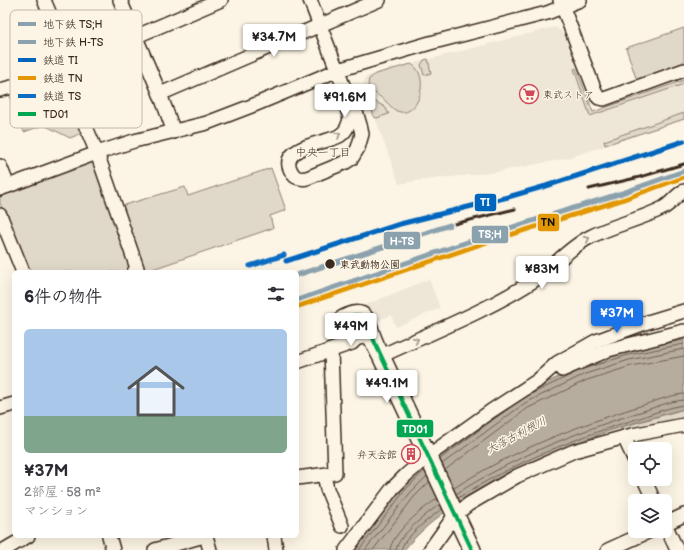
<!DOCTYPE html>
<html lang="ja">
<head>
<meta charset="utf-8">
<style>
  body { margin:0; font-family:"Balsamiq Sans","Klee One",sans-serif; background:#f7f7f7; color:#2b2b33; height:100vh; display:flex; flex-direction:column; font-size:15px; white-space:nowrap }
  * { box-sizing:border-box; margin:0 }
  p { font-size:13px; color:#7c7c81 }
  .icon { flex:none; width:22px; height:22px; fill:none; stroke:currentColor; stroke-width:2; stroke-linecap:round; stroke-linejoin:round }
  .map { position:relative; flex:1; overflow:hidden }
  .sheet { position:absolute; left:12px; top:270px; width:287px; height:268px; display:flex; flex-direction:column; background:#fff; border-radius:6px; box-shadow:0 4px 16px #0002 }
  .sheet>* { flex:none }
  .buttons { position:absolute; left:628px; top:442px; display:grid; gap:8px }
  .buttons a { display:grid; place-items:center; width:44px; height:44px; border-radius:6px; background:#fff; box-shadow:0 4px 16px #0002; font-size:20px }
  .price { position:absolute; translate:-50% -34px; padding:0 9px; border-radius:4px; background:#fff; color:#222; font-size:13px; line-height:26px; filter:drop-shadow(0 1px 2px #0008) }
  .price::after { content:''; position:absolute; left:50%; top:24px; width:12px; height:9px; margin-left:-6px; background:inherit; clip-path:polygon(0 0,100% 0,50% 100%) }
  .price.current { background:#1a73e8; color:#fff }
  ul { padding:0; list-style:none }
  li { display:grid; align-content:center; gap:8px; height:212px; padding:0 12px }
  li span { display:grid; place-items:center; height:124px; border-radius:6px; color:#555 }
  li>.icon { margin-inline-start:auto }
  span .icon { width:72px; height:72px; fill:#fffc; stroke-width:1 }
  li b { font-size:17px }
  h2 { display:flex; justify-content:space-between; align-items:center; height:48px; padding:0 12px; font-size:17px }
  .map>svg:first-child { display:block }
  .built { fill:#eee6d6 }
  .green { fill:#e0d8c8; stroke:#8e8173 }
  .water { fill:#b7ad9e; stroke:#85796b }
  .lines { fill:none; stroke-linecap:round; stroke-linejoin:round }
  .shore { stroke:#6d5e51; stroke-width:1 }
  .minor-casing { stroke:#3b2a1e; stroke-width:16 }
  .major-casing { stroke:#3b2a1e; stroke-width:20 }
  .minor { stroke:#fcf5e5; stroke-width:13 }
  .major { stroke:#fcf5e5; stroke-width:17 }
  .rail { stroke:#3b2a1e; stroke-width:3 }
  .bus-1-casing { stroke:#fcf5e5; stroke-width:7 }
  .bus-1 { stroke:#00a651; stroke-width:4 }
  .rail-1-casing { stroke:#fcf5e5; stroke-width:8 }
  .rail-2-casing { stroke:#fcf5e5; stroke-width:8 }
  .rail-3-casing { stroke:#fcf5e5; stroke-width:8 }
  .rail-1 { stroke:#0065bd; stroke-width:5 }
  .rail-2 { stroke:#e29703; stroke-width:5 }
  .rail-3 { stroke:#0f6cc3; stroke-width:5 }
  .metro-1-casing { stroke:#fcf5e5; stroke-width:8 }
  .metro-2-casing { stroke:#fcf5e5; stroke-width:8 }
  .metro-1 { stroke:#8ba2ae; stroke-width:5 }
  .metro-2 { stroke:#8ba2ae; stroke-width:5 }
  .oneway { stroke:#9c9082 }
  .stop-dot { fill:#3b2a1e; stroke:#fcf5e5; stroke-width:1.5 }
  .labels { text-anchor:middle; stroke-width:3; stroke-linejoin:round; paint-order:stroke }
  .poi-label { font-size:10px; fill:#3b2a1e; stroke:#fcf5e5; text-anchor:start }
  .stop-label { font-size:10px; font-weight:bold; fill:#3b2a1e; stroke:#fcf5e5; text-anchor:start }
  .neighbourhood-label { font-size:11px; fill:#3b2a1e; stroke:#fcf5e5 }
  .water-label { font-size:11px; font-style:italic; fill:#605144; stroke:#fcf5e5 }
  .key { fill:#fcf5e5; stroke:#c2b8a9; stroke-width:1 }
  .key-label { font-size:11px; fill:#3b2a1e }
  .line-badge { stroke:#fcf5e5; stroke-width:1.5 }
  .badge-label { font-size:11px; text-anchor:middle; font-weight:bold; fill:#fff }
  .pale-badge-label { font-size:11px; text-anchor:middle; font-weight:bold; fill:#111 }
</style>
</head>
<body>
<div class="map">
<svg width="684" height="550" viewBox="0 0 684 550">
  <rect width="100%" height="100%" fill="#fcf5e5"/>
  <filter id="ink" filterUnits="userSpaceOnUse"><feTurbulence type="fractalNoise" baseFrequency=".025" numOctaves="2"/><feDisplacementMap in="SourceGraphic" scale="8" xChannelSelector="R" yChannelSelector="G"/><feConvolveMatrix kernelMatrix="1 2 1 2 8 2 1 2 1" color-interpolation-filters="sRGB"/></filter>
  <g filter="url(#ink)">
    <!-- built -->
    <g class="built">
      <path d="M555 27 563 32 593 112 684 80V120L568 158 497 172 415 181 399 184 363 84 366 77 418 62Z"/>
      <path d="M429 279 440 308 396 327 391 315 371 324 363 306Z"/>
    </g>
    <!-- green -->
    <g class="green">
      <path d="M684 28V65L637 81 626 48Z"/>
      <path d="M428 59 431 73 424 75 421 65 424 60Z"/>
      <path d="M411 64C432 75 418 123 395 110 391 107 387 102 383 99 378 95 370 91 368 84L369 79 375 74Z"/>
      <path d="M576 68 593 112 684 80V84L590 116 574 69Z"/>
      <path d="M32 79 38 102 75 93 87 131 70 138 44 125 24 132 6 86Z"/>
      <path d="M374 101 385 107 389 114 377 118 374 117 370 105V103Z"/>
      <path d="M684 113V119L605 145 604 141Z"/>
      <path d="M90 160 94 161 130 266 128 271 125 272H28L0 203V195Z"/>
      <path d="M271 168 286 210 270 216 273 228 144 272 121 206 185 187 188 196Z"/>
      <path d="M684 336V340L627 351 582 366 624 348Z"/>
      <path d="M684 409V420L590 439 605 432Z"/>
    </g>
    <!-- water -->
    <path class="water" d="M684 340V409C658 416 631 423 605 432 575 443 546 457 518 470 476 490 434 514 404 550H354L403 486 422 468 520 395 582 366 627 351Z"/>
    <g class="lines">
      <!-- shore -->
      <g class="shore">
        <path d="M527 396 583 369 628 355 684 344"/>
        <path d="M440 459 513 405"/>
        <path d="M442 464 525 403 585 374 629 360 684 349"/>
        <path d="M445 470 528 408 587 380 631 366 684 356"/>
        <path d="M454 488C510 452 576 426 640 406 654 402 669 395 684 394"/>
        <path d="M456 494C512 458 576 432 640 412 654 408 669 401 684 400"/>
        <path d="M458 498C513 463 577 437 640 418 654 413 669 407 684 405"/>
        <path d="M359 550 406 489 424 471"/>
        <path d="M365 550 410 493 427 476"/>
        <path d="M373 550 414 497 429 482"/>
        <path d="M390 550C391 534 424 507 437 499"/>
        <path d="M396 550C397 536 429 512 440 504"/>
        <path d="M401 550C403 538 432 516 442 509"/>
      </g>
      <defs>
        <g id="minor">
          <path d="M44 0 55 26 86 127 97 153 137 268 134 272"/>
          <path d="M120 0 160 94 174 132"/>
          <path d="M310 0 343 85 354 105 360 125 362 134 358 148 352 158 346 162 307 178C301 179 296 179 293 174 291 172 290 169 289 166 285 146 326 143 339 136 346 132 348 126 350 119L346 104 343 85"/>
          <path d="M560 0 597 96 599 98 604 99 684 70"/>
          <path d="M67 66 221 0"/>
          <path d="M0 90 69 72"/>
          <path d="M160 94 379 0"/>
          <path d="M0 166 8 186"/>
          <path d="M0 189 97 153 134 141 207 123 254 105 338 70 430 43 547 13 580 0"/>
          <path d="M0 215 23 272"/>
          <path d="M381 356C430 333 487 311 533 281 553 268 568 248 590 237 613 225 640 220 663 208 671 204 676 195 684 191"/>
          <path d="M297 362 352 343 359 336"/>
          <path d="M562 370 608 350 684 331"/>
          <path d="M0 408 14 404"/>
          <path d="M624 437 635 461"/>
          <path d="M324 475 327 489 342 526"/>
          <path d="M297 478 335 473 331 350"/>
          <path d="M644 479 654 501"/>
          <path d="M665 524 677 550"/>
          <path d="M665 524 684 515"/>
          <path d="M109 536 113 550"/>
          <path d="M206 536 210 550"/>
          <path d="M274 536 276 550"/>
          <path d="M4 550 28 536"/>
          <path d="M155 550 204 536"/>
          <path d="M346 550 392 489 406 475 428 456 491 411 537 381 557 363 596 341 648 322 684 311"/>
          <path d="M430 550 455 515 469 504 517 476 574 451 632 435 684 425"/>
          <path d="M608 550 650 531"/>
        </g>
        <path id="major" d="M372 337 367 335 347 337 339 331 338 325C341 319 345 318 350 316 368 309 368 328 373 339 375 345 378 350 381 356L472 550"/>
      </defs>
      <!-- minor casing -->
      <use href="#minor" class="minor-casing"/>
      <!-- major casing -->
      <use href="#major" class="major-casing"/>
      <!-- minor -->
      <use href="#minor" class="minor"/>
      <!-- major -->
      <use href="#major" class="major"/>
      <!-- rail -->
      <g class="rail">
        <path d="M589 189 640 177 684 164"/>
        <path d="M450 225 515 209"/>
      </g>
      <defs>
        <path id="bus-1" d="M372 337 367 335 347 337 339 331 338 325C341 320 345 318 351 316 369 310 370 333 376 345L472 550"/>
      </defs>
      <!-- bus-1 casing -->
      <use href="#bus-1" class="bus-1-casing"/>
      <!-- bus-1 -->
      <use href="#bus-1" class="bus-1"/>
      <defs>
        <path id="rail-1" d="M286 261 400 224 508 197 546 186 684 141"/>
        <path id="rail-2" d="M299 306 493 240 624 199 684 177"/>
        <path id="rail-3" d="M250 266 284 255"/>
      </defs>
      <!-- rail-1 casing -->
      <use href="#rail-1" class="rail-1-casing"/>
      <!-- rail-2 casing -->
      <use href="#rail-2" class="rail-2-casing"/>
      <!-- rail-3 casing -->
      <use href="#rail-3" class="rail-3-casing"/>
      <!-- rail-1 -->
      <use href="#rail-1" class="rail-1"/>
      <!-- rail-2 -->
      <use href="#rail-2" class="rail-2"/>
      <!-- rail-3 -->
      <use href="#rail-3" class="rail-3"/>
      <defs>
        <path id="metro-1" d="M297 300 491 234 622 193 684 171"/>
        <path id="metro-2" d="M297 275 450 225"/>
      </defs>
      <!-- metro-1 casing -->
      <use href="#metro-1" class="metro-1-casing"/>
      <!-- metro-2 casing -->
      <use href="#metro-2" class="metro-2-casing"/>
      <!-- metro-1 -->
      <use href="#metro-1" class="metro-1"/>
      <!-- metro-2 -->
      <use href="#metro-2" class="metro-2"/>
    </g>
    <!-- one-way arrows -->
    <defs><path id="oneway-chevron" d="M-2-3.5L2.5 0L-2 3.5" fill="none" stroke-width="1.6" stroke-linecap="round" stroke-linejoin="round"/></defs>
    <g class="oneway">
      <use href="#oneway-chevron" transform="translate(338 135) rotate(-30)"/>
      <use href="#oneway-chevron" transform="translate(587 239) rotate(-28)"/>
      <use href="#oneway-chevron" transform="translate(416 340) rotate(-25)"/>
    </g>
  </g>
  <!-- icons -->
  <defs>
    <symbol id="supermarket-ring" viewBox="-11 -11 22 22"><circle r="9.5" fill="#fcf5e5" stroke="#d1495b" stroke-width="1.5"/><path d="M-6-5.5h2.5l.6 2H6L4.5 2H-2.5L-4.4-4H-6ZM-1.5 3.2a1.3 1.3 0 1 0 .1 0ZM3 3.2a1.3 1.3 0 1 0 .1 0Z" fill="#d1495b"/></symbol>
    <symbol id="building-ring" viewBox="-11 -11 22 22"><circle r="9.5" fill="#fcf5e5" stroke="#d1495b" stroke-width="1.5"/><path d="M-4-6H4V6H1V3H-1V6H-4ZM-2.5-4.3h1.7v1.8h-1.7ZM.8-4.3h1.7v1.8H.8ZM-2.5-1h1.7V.8h-1.7ZM.8-1h1.7V.8H.8Z" fill="#d1495b"/></symbol>
  </defs>
  <g fill-rule="evenodd">
    <use href="#supermarket-ring" x="518" y="83" width="22" height="22"/>
    <use href="#building-ring" x="400" y="443" width="22" height="22"/>
  </g>
  <!-- markers -->
  <circle class="stop-dot" cx="330" cy="264" r="5.5"/>
  <g class="labels">
    <!-- poi labels -->
    <g class="poi-label">
      <text x="543" y="98">東武ストア</text>
      <text x="397" y="458" text-anchor="end">弁天会館</text>
    </g>
    <!-- stop labels -->
    <g class="stop-label">
      <text x="340" y="268">東武動物公園</text>
    </g>
    <!-- neighbourhood labels -->
    <g class="neighbourhood-label">
      <text x="323" y="156">中央一丁目</text>
    </g>
    <!-- water labels -->
    <g class="water-label">
      <text transform="translate(516 435) rotate(-28)" y="4">大落古利根川</text>
    </g>
  </g>
  <!-- legend -->
  <rect x="10" y="10" width="132" height="118" rx="6" class="key"/>
  <rect x="18" y="22" width="18" height="4" fill="#8ba2ae"/>
  <rect x="18" y="40" width="18" height="4" fill="#8ba2ae"/>
  <rect x="18" y="58" width="18" height="4" fill="#0065bd"/>
  <rect x="18" y="76" width="18" height="4" fill="#e29703"/>
  <rect x="18" y="94" width="18" height="4" fill="#0f6cc3"/>
  <rect x="18" y="112" width="18" height="4" fill="#00a651"/>
  <g class="key-label">
    <text x="43" y="28">地下鉄 TS;H</text>
    <text x="43" y="46">地下鉄 H-TS</text>
    <text x="43" y="64">鉄道 TI</text>
    <text x="43" y="82">鉄道 TN</text>
    <text x="43" y="100">鉄道 TS</text>
    <text x="43" y="118">TD01</text>
  </g>
  <g class="line-badge">
    <rect x="474" y="193" width="23" height="19" rx="4" fill="#0065bd"/>
    <rect x="537" y="213" width="23" height="19" rx="4" fill="#e29703"/>
    <rect x="471" y="225" width="38" height="19" rx="4" fill="#8ba2ae"/>
    <rect x="383" y="231" width="38" height="19" rx="4" fill="#8ba2ae"/>
    <rect x="396" y="419" width="38" height="19" rx="4" fill="#00a651"/>
  </g>
  <g class="badge-label">
    <text x="485" y="206">TI</text>
    <text x="490" y="238">TS;H</text>
    <text x="402" y="245">H-TS</text>
    <text x="415" y="433">TD01</text>
  </g>
  <g class="pale-badge-label">
    <text x="548" y="226">TN</text>
  </g>
</svg>
<div class="buttons">
<a><svg class="icon" aria-label="locate" viewBox="0 0 24 24"><circle cx="12" cy="12" r="6"/><path d="M12 2v4M12 18v4M2 12h4M18 12h4"/></svg></a>
<a><svg class="icon" aria-label="layers" viewBox="0 0 24 24"><path d="M12 4l9 5-9 5-9-5zM3 14l9 5 9-5"/></svg></a>
</div>
<b class="price" style="left:274px;top:58px">¥34.7M</b>
<b class="price" style="left:345px;top:118px">¥91.6M</b>
<b class="price" style="left:542px;top:290px">¥83M</b>
<b class="price current" style="left:617px;top:334px">¥37M</b>
<b class="price" style="left:351px;top:347px">¥49M</b>
<b class="price" style="left:387px;top:404px">¥49.1M</b>
<section class="sheet">
<h2>6件の物件<svg class="icon" aria-label="filters" viewBox="0 0 24 24"><path d="M4 7h16M4 17h16"/><circle cx="9" cy="7" r="2"/><circle cx="15" cy="17" r="2"/></svg></h2>
<ul>
<li><span style="background:linear-gradient(#a9c7e8 70%,#7fa58c 0)"><svg class="icon" aria-label="home" viewBox="0 0 24 24"><path d="M3 11l9-7 9 7M6 9v11h12V9"/></svg></span><div><b>¥37M</b><p>2部屋 · 58 m²</p><p>マンション</p></div></li>
</ul>
</section>
</div>
</body>
</html>
